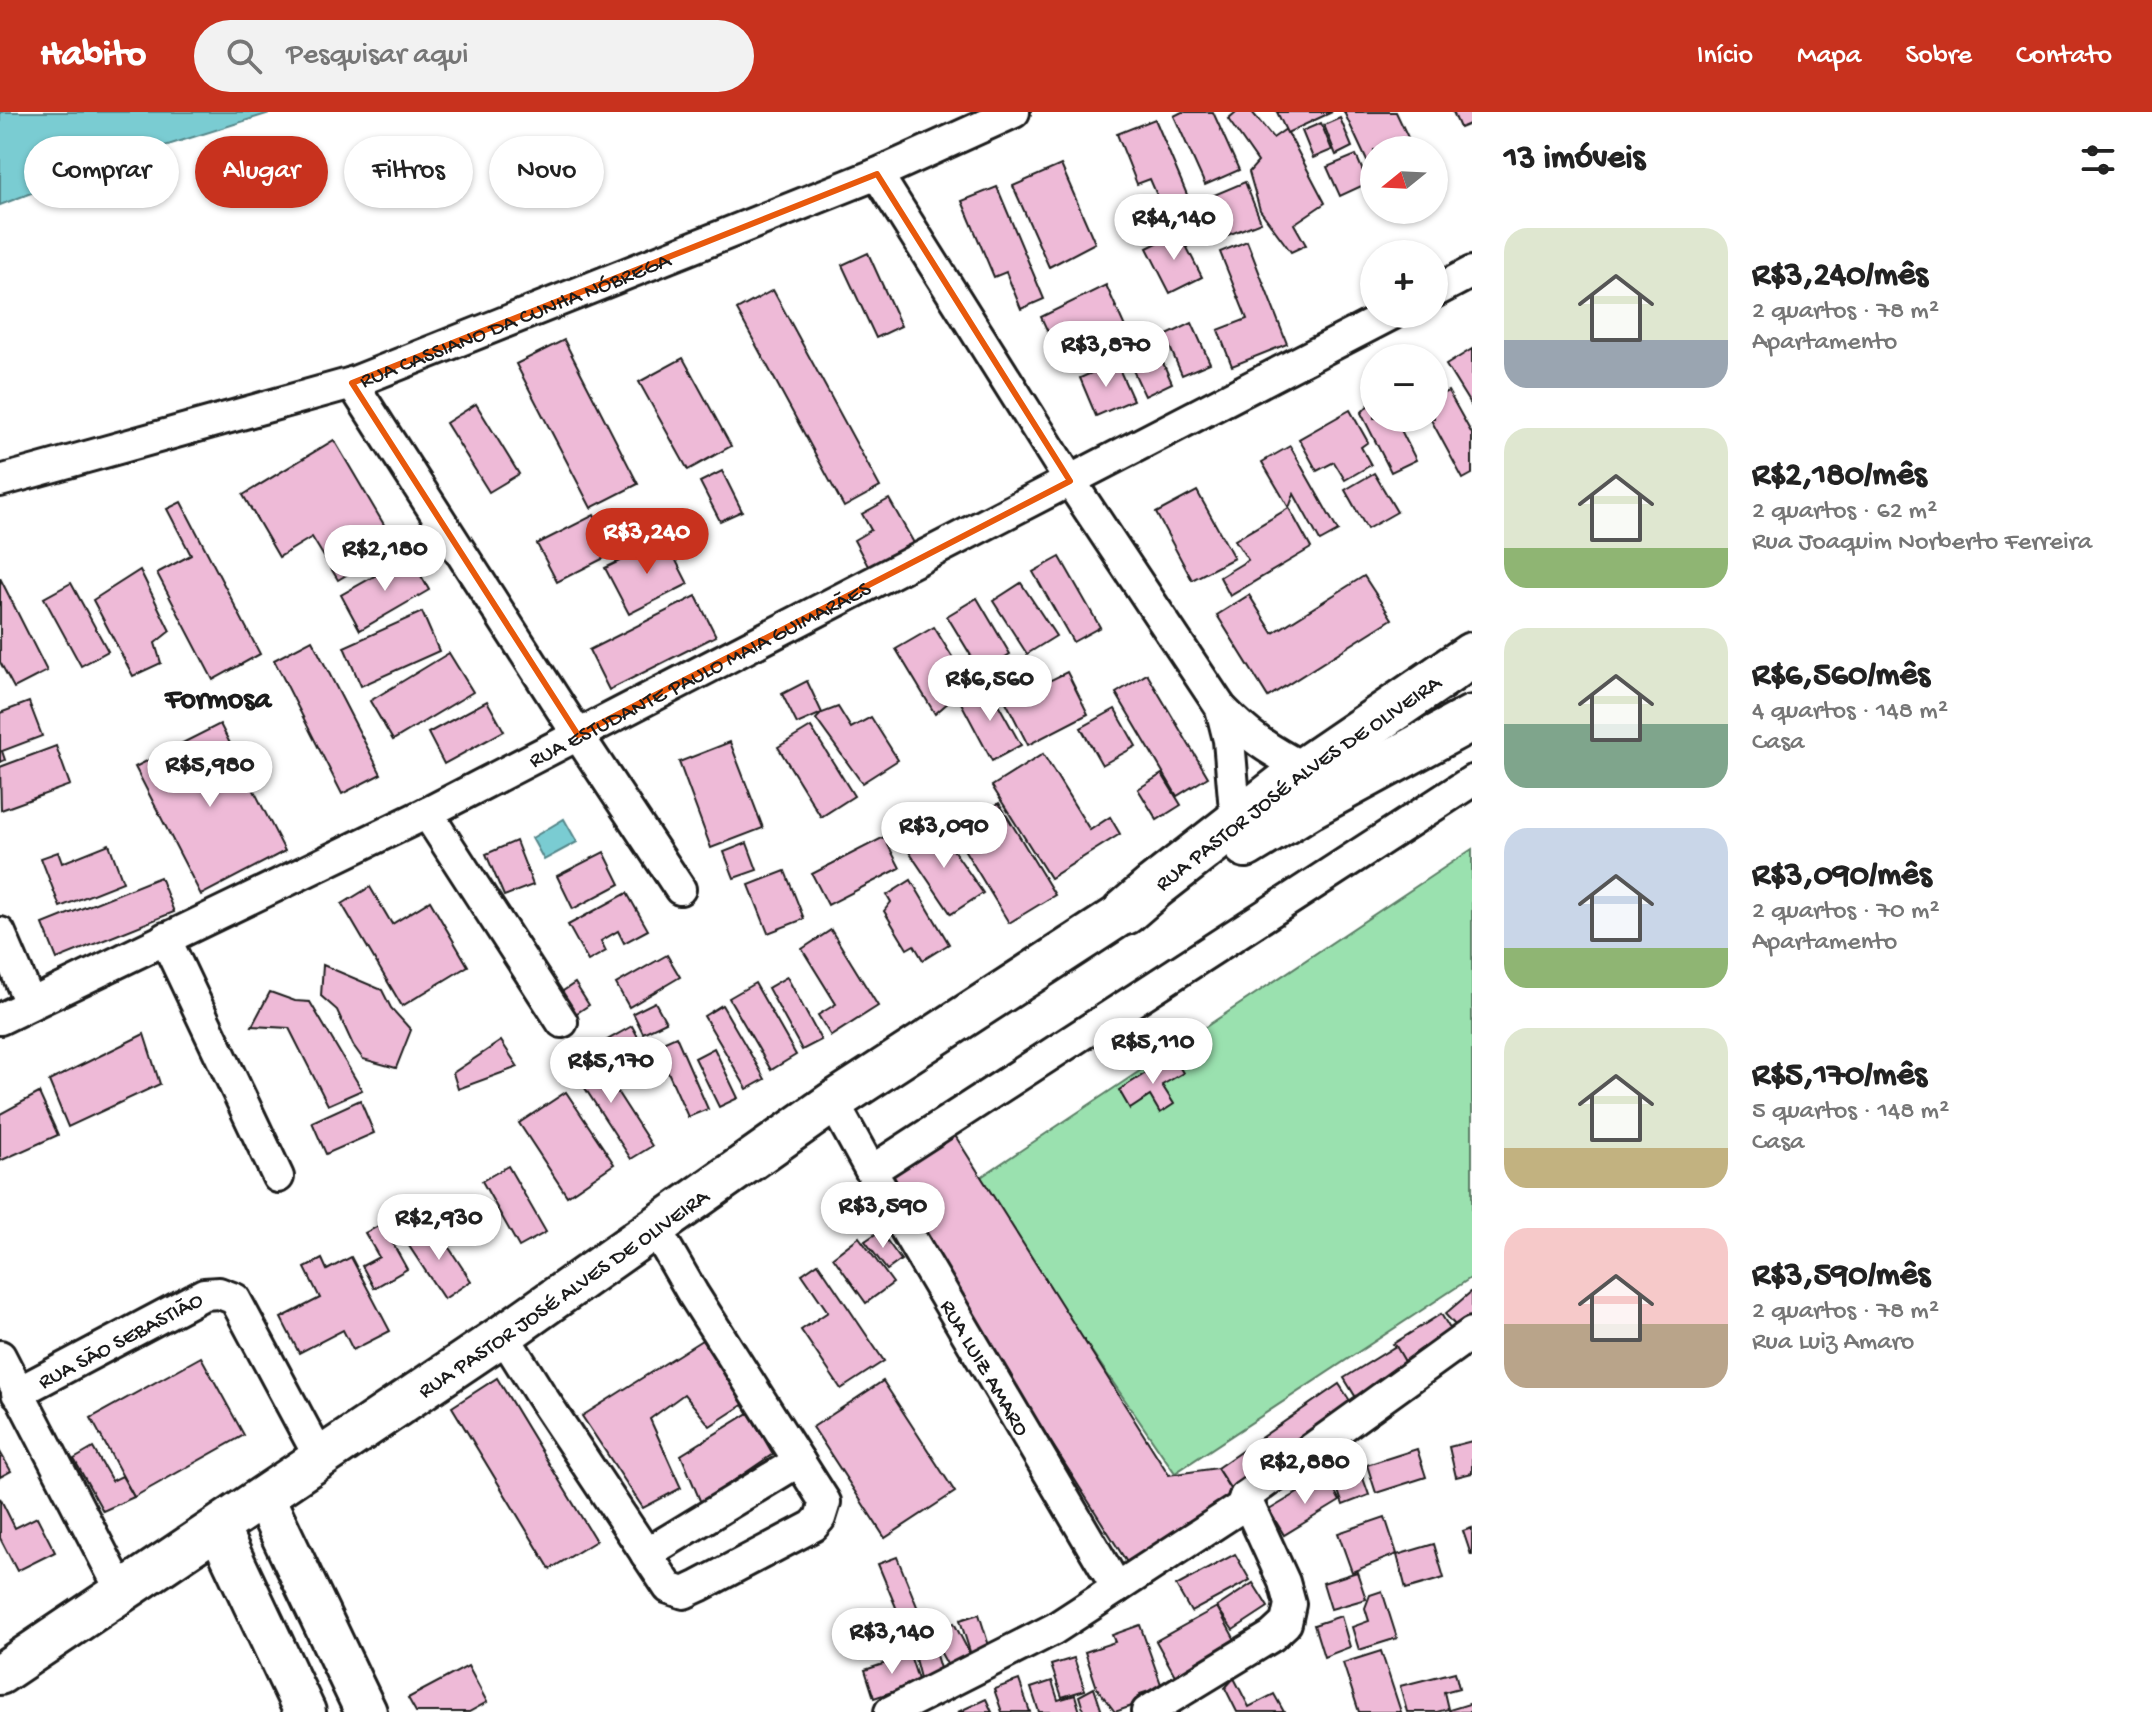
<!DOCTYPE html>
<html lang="pt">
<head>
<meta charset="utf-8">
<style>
  body { margin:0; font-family:"Gochi Hand",sans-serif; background:#f2f2f2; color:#222; height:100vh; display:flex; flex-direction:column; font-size:30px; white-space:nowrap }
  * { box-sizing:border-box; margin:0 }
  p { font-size:26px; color:#767676 }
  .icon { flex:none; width:44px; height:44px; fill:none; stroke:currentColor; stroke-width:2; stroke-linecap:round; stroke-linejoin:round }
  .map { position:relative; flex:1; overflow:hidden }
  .details { display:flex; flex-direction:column; background:#fff; width:680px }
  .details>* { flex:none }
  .top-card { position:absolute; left:24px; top:24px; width:760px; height:72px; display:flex; gap:16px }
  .needle { width:52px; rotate:252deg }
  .buttons { position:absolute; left:1360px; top:24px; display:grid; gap:16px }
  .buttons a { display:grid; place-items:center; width:88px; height:88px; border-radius:50%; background:#fff; box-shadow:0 2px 6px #0004; font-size:40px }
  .price { position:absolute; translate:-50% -68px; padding:0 18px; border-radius:28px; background:#fff; color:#222; font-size:26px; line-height:52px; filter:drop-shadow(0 2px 4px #0008) }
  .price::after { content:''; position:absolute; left:50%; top:48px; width:24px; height:18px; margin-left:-12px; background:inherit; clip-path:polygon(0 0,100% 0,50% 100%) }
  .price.selected { background:#c8321e; color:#fff }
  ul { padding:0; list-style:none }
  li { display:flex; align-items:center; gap:24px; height:200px; padding:0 32px }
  li span { display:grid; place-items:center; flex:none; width:224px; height:160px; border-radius:24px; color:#555 }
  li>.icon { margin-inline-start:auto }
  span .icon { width:96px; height:96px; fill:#fffc; stroke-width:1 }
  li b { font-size:34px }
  h2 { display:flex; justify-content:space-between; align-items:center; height:96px; padding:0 32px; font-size:34px }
  .tag { padding:0 28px; border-radius:36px; background:#fff; box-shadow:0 2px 6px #0004; font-size:28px; line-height:72px }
  .tag.selected { background:#c8321e; color:#fff }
  header { display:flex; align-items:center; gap:48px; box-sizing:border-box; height:112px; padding:0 40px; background:#c8321e; color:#fff }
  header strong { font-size:38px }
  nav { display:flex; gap:44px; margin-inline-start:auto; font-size:28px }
  .search { width:560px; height:72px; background:#f2f2f2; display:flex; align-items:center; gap:20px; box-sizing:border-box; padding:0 28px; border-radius:44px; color:#767676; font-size:30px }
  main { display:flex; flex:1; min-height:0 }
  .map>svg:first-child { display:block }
  .green { fill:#9ae1af; stroke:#5b7e66; stroke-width:2 }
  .water { fill:#7accd2; stroke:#548689; stroke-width:2 }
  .building { fill:#eebad7; stroke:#1c1c1c; stroke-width:2 }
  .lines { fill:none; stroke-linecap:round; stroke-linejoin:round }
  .minor-casing { stroke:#1c1c1c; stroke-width:36 }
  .major-casing { stroke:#1c1c1c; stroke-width:46 }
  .highway-casing { stroke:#1c1c1c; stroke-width:50 }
  .minor { stroke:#fff; stroke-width:30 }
  .major { stroke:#fff; stroke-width:40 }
  .highway { stroke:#fff; stroke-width:44 }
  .marked { fill:none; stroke:#e8590c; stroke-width:6; stroke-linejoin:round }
  .labels { text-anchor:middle; stroke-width:7; stroke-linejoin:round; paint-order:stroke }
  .street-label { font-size:22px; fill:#1c1c1c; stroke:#fff }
  .district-label { font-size:30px; font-weight:bold; fill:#1c1c1c; stroke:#fff }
</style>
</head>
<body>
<header>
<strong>Habito</strong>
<div class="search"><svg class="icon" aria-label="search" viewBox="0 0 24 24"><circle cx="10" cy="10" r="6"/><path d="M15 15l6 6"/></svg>Pesquisar aqui</div>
<nav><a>Início</a><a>Mapa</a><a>Sobre</a><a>Contato</a></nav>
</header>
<main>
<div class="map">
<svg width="1472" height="1600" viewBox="0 0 1472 1600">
  <rect width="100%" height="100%" fill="#fff"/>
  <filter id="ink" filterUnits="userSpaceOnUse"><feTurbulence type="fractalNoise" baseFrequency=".0125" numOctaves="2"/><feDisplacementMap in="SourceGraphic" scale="16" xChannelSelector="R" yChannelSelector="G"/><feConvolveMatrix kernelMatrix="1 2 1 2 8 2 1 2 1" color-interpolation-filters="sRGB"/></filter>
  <g filter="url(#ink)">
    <!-- green -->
    <path class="green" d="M1472 737V1165L1175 1361 975 1069Z"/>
    <!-- water -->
    <g class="water">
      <path d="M0 0H273L101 54 0 93Z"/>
      <path d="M564 707 577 730 544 748 532 726Z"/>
    </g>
    <!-- building -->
    <g class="building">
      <path d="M1182 0H1213L1239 58 1205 73 1174 4Z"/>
      <path d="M1236 0H1252L1273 26 1286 17 1325 91 1294 112 1306 133 1291 140 1260 98 1249 60 1258 50 1228 7Z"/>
      <path d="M1277 0H1332L1287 21Z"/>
      <path d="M1344 0H1396L1414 38H1374V64Z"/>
      <path d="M1453 0H1472V11L1460 16Z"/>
      <path d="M1340 6 1352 35 1336 43 1324 13Z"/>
      <path d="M1155 7 1188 85 1162 95 1150 67 1137 72 1117 22Z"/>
      <path d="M1321 11 1332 38 1313 46 1302 19Z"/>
      <path d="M1356 43 1368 71 1340 84 1327 55Z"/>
      <path d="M1061 53 1095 131 1049 155 1013 74Z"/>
      <path d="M1245 70 1261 110 1223 125 1207 86Z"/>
      <path d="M997 75 1044 187 1021 197 1006 160 994 165 962 89Z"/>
      <path d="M1179 120 1202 165 1170 181 1147 136Z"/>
      <path d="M1247 129 1287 232 1232 254 1218 218 1247 207 1220 140Z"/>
      <path d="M868 141 901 214 876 226 842 153Z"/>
      <path d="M1106 173 1125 215 1060 246 1041 205Z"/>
      <path d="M773 178 880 375 844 395 737 198Z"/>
      <path d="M1192 211 1210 251 1182 263 1165 224Z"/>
      <path d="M1152 226 1172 271 1145 284 1124 239Z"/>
      <path d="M564 228 638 372 591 396 516 252Z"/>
      <path d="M1472 237V295L1446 253Z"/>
      <path d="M683 246 731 334 688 358 639 270Z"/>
      <path d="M1116 250 1133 288 1096 304 1080 266Z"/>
      <path d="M1448 279 1472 322V362L1463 367 1430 306H1434V286Z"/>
      <path d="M1374 287V306H1395L1416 348 1391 360 1361 301Z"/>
      <path d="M476 292 519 362 489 380 446 311Z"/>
      <path d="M1350 298 1368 330 1361 335 1371 353 1345 368 1334 350 1317 359 1299 327Z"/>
      <path d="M334 328 396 433 338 468 312 425 279 445 243 383Z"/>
      <path d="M1290 334 1338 419 1320 429 1294 382 1289 396 1262 350Z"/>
      <path d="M722 359 742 399 720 409 700 370Z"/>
      <path d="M1374 361 1397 400 1367 417 1345 378Z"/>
      <path d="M1197 379 1234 446 1192 468 1156 401Z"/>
      <path d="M889 387 914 431 869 456 854 428 871 418 862 402Z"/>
      <path d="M181 390 260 542 213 568 157 461 191 443 167 397Z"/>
      <path d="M1289 396 1311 436 1230 484 1220 465 1248 448 1235 428Z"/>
      <path d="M594 403 614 441 557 470 537 432Z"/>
      <path d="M665 427 688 472 629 502 605 456Z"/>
      <path d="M410 444 429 478 360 518 341 483Z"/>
      <path d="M1060 445 1100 515 1073 530 1033 460Z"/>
      <path d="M140 458 170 519 155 531 161 551 133 564 93 488Z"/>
      <path d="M1364 464 1392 507 1268 585 1217 503 1249 483 1273 521Z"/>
      <path d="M0 466 47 559 14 576 0 550Z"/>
      <path d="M71 471 108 539 81 554 44 486Z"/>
      <path d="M1021 471 1056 524 1027 542 993 489Z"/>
      <path d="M696 484 716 524 609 578 589 538Z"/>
      <path d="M977 486 1010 542 981 560 947 504Z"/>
      <path d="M422 500 439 539 361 574 344 535Z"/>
      <path d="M934 515 973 579 957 583 935 602 896 537Z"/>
      <path d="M312 528 381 662 342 682 274 548Z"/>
      <path d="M449 541 473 580 393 628 370 589Z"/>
      <path d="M1067 560 1088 602 1028 633 1006 590Z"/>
      <path d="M1147 562 1208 665 1177 684 1116 581Z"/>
      <path d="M807 569 822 601 797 612 782 582Z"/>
      <path d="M988 574 1021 633 992 649 960 589Z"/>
      <path d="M487 589 504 619 444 652 428 621Z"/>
      <path d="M29 590 42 624 2 639 5 648 0 650V601Z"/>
      <path d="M838 595 851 616 871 605 898 648 862 671 816 607 822 601Z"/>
      <path d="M1115 597 1136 634 1102 653 1081 616Z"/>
      <path d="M220 612 285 739 201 783 135 655Z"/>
      <path d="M811 615 854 684 821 705 778 635Z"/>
      <path d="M730 630 763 716 711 736 679 650Z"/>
      <path d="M56 634 70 673 1 698 0 655Z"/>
      <path d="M1043 642 1090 718 1110 705 1120 722 1050 766 992 674Z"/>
      <path d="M1162 662 1181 693 1157 708 1138 677Z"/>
      <path d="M999 691 1055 783 1009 811 953 719Z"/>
      <path d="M936 713 983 781 951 802 905 734Z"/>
      <path d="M884 725 900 756 828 793 812 762Z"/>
      <path d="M516 729 533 773 504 784 486 742Z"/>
      <path d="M747 731 757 758 734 766 724 740Z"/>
      <path d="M109 732 123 770 60 795 41 746 58 740 62 751Z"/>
      <path d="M604 740 620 772 573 797 557 764Z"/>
      <path d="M785 759 804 807 768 821 749 773Z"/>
      <path d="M160 765 174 800 57 847 43 812Z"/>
      <path d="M911 768 949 832 923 848 914 833 907 837 884 799 891 790 887 783Z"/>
      <path d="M370 775 392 812 430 789 468 854 402 894 342 792Z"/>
      <path d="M627 781 648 818 624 831 618 819 601 829 606 839 588 849 568 813Z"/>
      <path d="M831 818 878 894 831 924 818 903 836 892 802 837Z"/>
      <path d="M667 843 680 865 629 895 616 872Z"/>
      <path d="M323 853 382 878 391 896 411 918 396 956 363 947 353 933 337 898 321 884Z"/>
      <path d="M787 865 821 928 802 938 768 876Z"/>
      <path d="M575 871 589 893 571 905 557 883Z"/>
      <path d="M755 871 796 943 771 958 729 886Z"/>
      <path d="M270 880 295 889 310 890 362 978 328 993 289 916 252 914Z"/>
      <path d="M655 890 666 910 643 921 633 901Z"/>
      <path d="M722 893 765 967 747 977 704 904Z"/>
      <path d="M632 914 656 957 627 972 604 930Z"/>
      <path d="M144 922 160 972 68 1015 49 969Z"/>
      <path d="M676 924 708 997 688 1005 656 933Z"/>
      <path d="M501 929 518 955 458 977 453 961Z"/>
      <path d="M714 936 738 986 719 995 695 946Z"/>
      <path d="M591 939 652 1034 631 1047 570 953Z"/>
      <path d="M1173 944 1183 961 1162 973 1174 992 1160 1001 1150 984 1130 997 1119 978Z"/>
      <path d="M566 980 614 1052 567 1084 519 1011Z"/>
      <path d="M39 981 58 1023 0 1049V1002Z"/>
      <path d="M360 988 374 1021 326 1042 312 1010Z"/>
      <path d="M949 1014 1169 1363 1217 1356 1241 1395 1135 1463 879 1058Z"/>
      <path d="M508 1054 546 1120 519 1135 482 1069Z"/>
      <path d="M382 1112 407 1157 374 1176 362 1154 379 1145 365 1121Z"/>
      <path d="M434 1113 471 1169 444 1187 407 1131Z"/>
      <path d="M880 1119 901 1148 887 1158 865 1129Z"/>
      <path d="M859 1125 893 1171 866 1191 833 1145Z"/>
      <path d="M351 1145 390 1219 353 1238 343 1218 299 1241 281 1206 320 1186 305 1156 322 1147 327 1158Z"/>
      <path d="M818 1151 884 1249 841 1277 801 1218 828 1200 802 1162Z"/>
      <path d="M1472 1179V1218L1465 1224 1445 1202Z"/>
      <path d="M1441 1202 1458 1230 1411 1260 1393 1232Z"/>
      <path d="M702 1228 744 1292 710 1314 684 1282 650 1307 681 1376 643 1396 582 1304Z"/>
      <path d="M1396 1234 1411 1260 1360 1292 1344 1266Z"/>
      <path d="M201 1245 244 1323 134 1385 91 1306Z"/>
      <path d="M497 1266 596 1429 550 1457 452 1295Z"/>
      <path d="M883 1269 955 1380 885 1426 813 1315Z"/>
      <path d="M1339 1272 1356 1298 1234 1382 1217 1356Z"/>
      <path d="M749 1301 773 1342 701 1391 681 1343Z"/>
      <path d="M1472 1329V1361L1456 1365 1449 1335Z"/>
      <path d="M93 1336 112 1369 122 1364 134 1385 103 1399 74 1347Z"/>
      <path d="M1417 1337 1426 1365 1376 1381 1367 1353Z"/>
      <path d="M1353 1338 1369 1383 1343 1393 1327 1347Z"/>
      <path d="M0 1340 11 1359 0 1365Z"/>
      <path d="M1326 1364 1340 1389 1284 1423 1269 1398Z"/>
      <path d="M0 1386 15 1416 37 1405 55 1440 17 1459 0 1426Z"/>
      <path d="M1385 1405 1397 1442 1352 1460 1338 1421Z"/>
      <path d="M1472 1416V1443H1471L1463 1419Z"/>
      <path d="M1434 1432 1444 1466 1406 1477 1397 1443Z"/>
      <path d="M1235 1442 1250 1468 1191 1500 1176 1474Z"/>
      <path d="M897 1445 918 1497 900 1505 878 1452Z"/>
      <path d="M1357 1460 1366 1487 1331 1497 1323 1471Z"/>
      <path d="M1253 1471 1268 1495 1233 1518 1217 1495Z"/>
      <path d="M1382 1479 1397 1526 1359 1538 1352 1515 1369 1509 1365 1496 1370 1483Z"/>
      <path d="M1217 1495 1240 1537 1179 1571 1156 1529Z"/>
      <path d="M979 1502 991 1540 972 1546 960 1508Z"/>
      <path d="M1341 1504 1350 1535 1324 1545 1314 1513Z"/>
      <path d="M954 1511 970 1542 948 1554 931 1523Z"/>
      <path d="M1140 1513 1162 1575 1140 1582 1143 1590 1115 1600 1097 1576 1085 1540 1115 1530 1112 1523Z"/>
      <path d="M933 1533 941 1560 920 1566 913 1539Z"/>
      <path d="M1381 1539 1401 1600H1359L1343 1551Z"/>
      <path d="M910 1543 919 1571 874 1586 865 1558Z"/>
      <path d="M1074 1546 1085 1578 1062 1585 1051 1553Z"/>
      <path d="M468 1554 487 1590 469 1600H416L408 1586Z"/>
      <path d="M1455 1560 1459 1576 1444 1580 1448 1597 1437 1600H1407L1400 1574Z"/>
      <path d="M1234 1566 1249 1595 1274 1582 1284 1600H1237L1225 1576Z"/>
      <path d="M1019 1568 1030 1600H1002L994 1577Z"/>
      <path d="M1052 1569 1058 1588 1075 1583 1080 1600H1039L1031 1576Z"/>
      <path d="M1094 1576 1102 1600H1084L1079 1584Z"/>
      <path d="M986 1587 992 1600H958Z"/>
      <path d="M1472 1591V1600H1450L1449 1598Z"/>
    </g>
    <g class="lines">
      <defs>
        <g id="minor">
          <path d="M877 62 1070 369 1221 596C1249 625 1269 638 1305 657"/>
          <path d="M1434 180 1472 160"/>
          <path d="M352 271 578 623 680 777"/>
          <path id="s1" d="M0 369 352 271 877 62 1014 0"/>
          <path d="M1221 596 1229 628 1236 710"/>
          <path d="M427 701 562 910"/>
          <path d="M0 821 30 891"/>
          <path d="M165 826 278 1065"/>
          <path id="s2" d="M0 907 427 701 1392 202"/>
          <path id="s3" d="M833 990 871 1059 1117 1476"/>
          <path d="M871 1059 1472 669"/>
          <path d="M503 1223 540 1282 669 1476 684 1481 699 1474 813 1414 820 1406 825 1390 693 1182 655 1116"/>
          <path d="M0 1244 122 1480"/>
          <path id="s4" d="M17 1281 204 1182 219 1181 235 1187 320 1346"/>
          <path d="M646 1442 799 1349"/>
          <path d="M890 1600 1054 1517 1241 1395 1245 1385 1472 1221"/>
          <path d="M1147 1600 1272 1524 1286 1511 1290 1492 1284 1470 1245 1385"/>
        </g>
        <g id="major">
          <path d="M264 1386 366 1600"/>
          <path d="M218 1416 305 1600"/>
          <path id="s5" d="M0 1562 503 1223 833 990 1125 800"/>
        </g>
        <g id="highway">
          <path d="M1246 733 1310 694 1472 606"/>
          <path id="s6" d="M1125 800 1154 775 1305 657 1472 543"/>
        </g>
      </defs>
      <!-- minor casing -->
      <use href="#minor" class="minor-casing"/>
      <!-- major casing -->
      <use href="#major" class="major-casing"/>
      <!-- highway casing -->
      <use href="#highway" class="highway-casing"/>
      <!-- minor -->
      <use href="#minor" class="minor"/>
      <!-- major -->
      <use href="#major" class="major"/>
      <!-- highway -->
      <use href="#highway" class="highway"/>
    </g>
  </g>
  <!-- marked area -->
  <path class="marked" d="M877 62 1070 369 578 623 352 271Z"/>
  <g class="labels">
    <!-- street labels -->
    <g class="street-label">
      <text dy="8" stroke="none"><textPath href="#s1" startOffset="540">RUA CASSIANO DA CUNHA NÓBREGA</textPath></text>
      <text dy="8" stroke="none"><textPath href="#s2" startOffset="780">RUA ESTUDANTE PAULO MAIA GUIMARÃES</textPath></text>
      <text dy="8" stroke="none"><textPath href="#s6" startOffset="216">RUA PASTOR JOSÉ ALVES DE OLIVEIRA</textPath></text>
      <text dy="8" stroke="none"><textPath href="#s5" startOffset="680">RUA PASTOR JOSÉ ALVES DE OLIVEIRA</textPath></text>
      <text dy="8" stroke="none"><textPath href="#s4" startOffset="116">RUA SÃO SEBASTIÃO</textPath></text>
      <text dy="8" stroke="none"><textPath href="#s3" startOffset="306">RUA LUIZ AMARO</textPath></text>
    </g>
    <!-- district labels -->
    <g class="district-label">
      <text x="218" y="595">Formosa</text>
    </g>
  </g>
</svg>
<div class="buttons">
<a><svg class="needle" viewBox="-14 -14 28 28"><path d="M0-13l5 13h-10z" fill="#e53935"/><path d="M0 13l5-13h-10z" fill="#767676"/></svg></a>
<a>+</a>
<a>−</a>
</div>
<b class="price" style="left:1174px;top:150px">R$4,140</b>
<b class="price" style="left:1106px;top:277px">R$3,870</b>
<b class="price selected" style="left:647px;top:464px">R$3,240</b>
<b class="price" style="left:385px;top:481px">R$2,180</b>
<b class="price" style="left:990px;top:611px">R$6,560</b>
<b class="price" style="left:210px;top:697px">R$5,980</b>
<b class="price" style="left:944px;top:758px">R$3,090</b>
<b class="price" style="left:1153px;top:974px">R$5,110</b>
<b class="price" style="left:611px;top:993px">R$5,170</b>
<b class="price" style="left:883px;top:1138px">R$3,590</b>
<b class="price" style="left:439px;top:1150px">R$2,930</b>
<b class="price" style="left:1305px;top:1394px">R$2,880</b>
<b class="price" style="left:892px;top:1564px">R$3,140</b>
<div class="top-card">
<a class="tag">Comprar</a>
<a class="tag selected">Alugar</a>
<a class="tag">Filtros</a>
<a class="tag">Novo</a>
</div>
</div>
<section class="details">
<h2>13 imóveis<svg class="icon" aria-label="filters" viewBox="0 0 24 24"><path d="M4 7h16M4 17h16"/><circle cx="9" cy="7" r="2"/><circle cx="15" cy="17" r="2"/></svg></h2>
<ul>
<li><span style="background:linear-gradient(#dfe7d0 70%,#9aa5b1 0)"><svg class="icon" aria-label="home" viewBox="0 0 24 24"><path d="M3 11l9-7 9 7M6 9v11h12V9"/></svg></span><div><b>R$3,240/mês</b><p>2 quartos · 78 m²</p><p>Apartamento</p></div></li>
<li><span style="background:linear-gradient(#dfe7d0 75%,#8fb573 0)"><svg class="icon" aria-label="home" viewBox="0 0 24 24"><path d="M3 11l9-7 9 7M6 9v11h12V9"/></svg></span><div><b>R$2,180/mês</b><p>2 quartos · 62 m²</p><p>Rua Joaquim Norberto Ferreira</p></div></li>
<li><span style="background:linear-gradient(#dfe7d0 60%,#7fa58c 0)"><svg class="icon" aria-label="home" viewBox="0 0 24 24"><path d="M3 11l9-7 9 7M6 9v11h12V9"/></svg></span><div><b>R$6,560/mês</b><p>4 quartos · 148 m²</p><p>Casa</p></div></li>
<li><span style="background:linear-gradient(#c9d6e8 75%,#8fb573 0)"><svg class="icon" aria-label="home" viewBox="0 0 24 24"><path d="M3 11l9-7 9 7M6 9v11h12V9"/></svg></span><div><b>R$3,090/mês</b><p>2 quartos · 70 m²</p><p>Apartamento</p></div></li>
<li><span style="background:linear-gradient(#dfe7d0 75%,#c2b280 0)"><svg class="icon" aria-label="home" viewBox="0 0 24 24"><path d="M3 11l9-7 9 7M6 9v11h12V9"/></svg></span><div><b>R$5,170/mês</b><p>5 quartos · 148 m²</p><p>Casa</p></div></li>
<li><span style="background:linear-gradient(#f6c9c9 60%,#b9a48a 0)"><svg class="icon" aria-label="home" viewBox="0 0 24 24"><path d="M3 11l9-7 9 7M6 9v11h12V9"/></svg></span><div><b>R$3,590/mês</b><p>2 quartos · 78 m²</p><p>Rua Luiz Amaro</p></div></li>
</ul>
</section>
</main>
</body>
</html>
